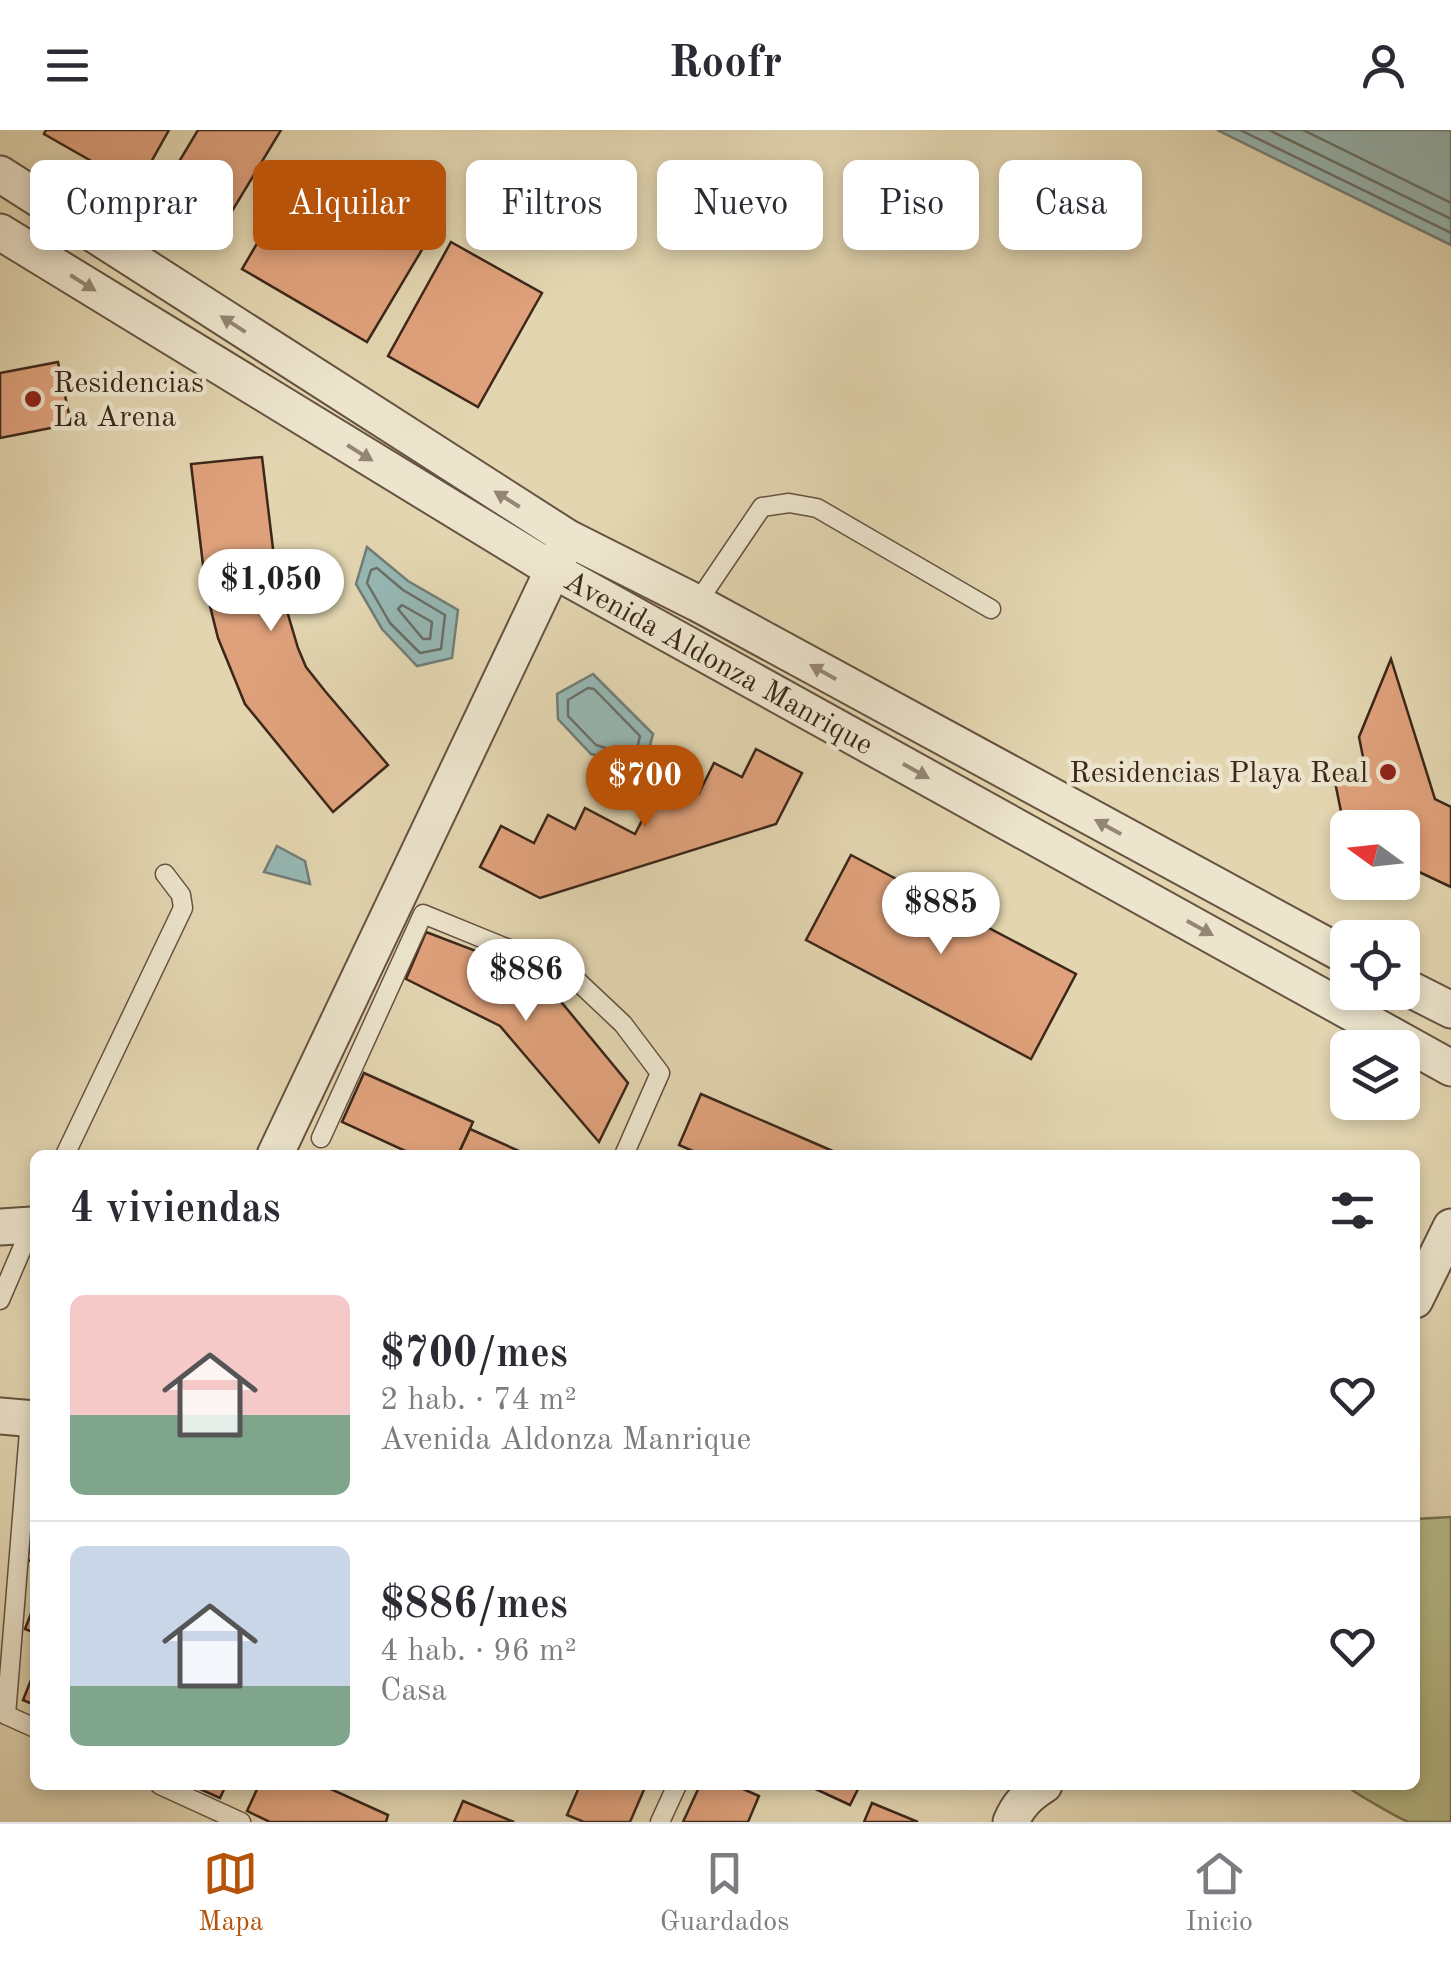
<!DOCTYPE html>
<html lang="es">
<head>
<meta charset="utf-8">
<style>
  body { margin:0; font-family:"Old Standard TT",serif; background:#f7f7f7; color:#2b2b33; height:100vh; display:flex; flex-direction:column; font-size:38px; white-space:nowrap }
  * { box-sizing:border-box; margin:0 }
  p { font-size:32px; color:#7c7c81 }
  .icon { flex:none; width:55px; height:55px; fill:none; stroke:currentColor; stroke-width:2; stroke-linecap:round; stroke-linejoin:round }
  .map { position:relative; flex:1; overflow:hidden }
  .details { position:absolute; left:30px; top:1020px; width:1390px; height:640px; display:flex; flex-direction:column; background:#fff; border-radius:15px; box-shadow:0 5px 15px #0003 }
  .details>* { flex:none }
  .top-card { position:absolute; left:30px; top:30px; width:1392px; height:90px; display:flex; gap:20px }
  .needle { width:65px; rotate:285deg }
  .fabs { position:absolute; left:1330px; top:680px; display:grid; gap:20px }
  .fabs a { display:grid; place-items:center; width:90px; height:90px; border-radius:15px; background:#fff; box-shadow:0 5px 15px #0003; font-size:50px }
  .price { position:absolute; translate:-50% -85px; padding:0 22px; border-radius:35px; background:#fff; color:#222; font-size:32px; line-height:65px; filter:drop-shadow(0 2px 5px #0008) }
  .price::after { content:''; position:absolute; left:50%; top:60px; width:30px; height:22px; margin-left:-15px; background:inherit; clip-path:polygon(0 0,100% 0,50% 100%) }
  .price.selected { background:#b45309; color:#fff }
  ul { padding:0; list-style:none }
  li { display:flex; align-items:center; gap:30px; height:250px; padding:0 40px }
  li+li { border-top:2px solid #e1e1e2 }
  li span { display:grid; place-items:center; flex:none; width:280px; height:200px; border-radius:15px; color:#555 }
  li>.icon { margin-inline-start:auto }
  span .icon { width:120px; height:120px; fill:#fffc; stroke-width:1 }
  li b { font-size:42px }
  h2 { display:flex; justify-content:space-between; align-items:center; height:120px; padding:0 40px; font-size:42px }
  .pill { padding:0 35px; border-radius:15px; background:#fff; box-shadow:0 5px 15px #0003; font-size:35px; line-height:90px }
  .pill.selected { background:#b45309; color:#fff }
  header { display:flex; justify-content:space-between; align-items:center; height:130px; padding:0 40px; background:#fff; font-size:45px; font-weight:800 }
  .dock { display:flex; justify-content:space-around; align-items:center; height:140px; border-top:2px solid #e1e1e2; background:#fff; font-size:28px; color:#7c7c81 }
  .dock a { display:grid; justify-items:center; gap:5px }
  .dock .selected { color:#b45309 }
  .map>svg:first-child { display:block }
  .green { fill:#b8bc88; stroke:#7a7251; stroke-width:2.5 }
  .water { fill:#96b7b3; stroke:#727d76; stroke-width:2.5 }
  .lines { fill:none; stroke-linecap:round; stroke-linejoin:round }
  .shore { stroke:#696f66; stroke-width:2.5 }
  .building { fill:#dfa17b; stroke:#3c271a; stroke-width:2.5 }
  .service-casing { stroke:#665240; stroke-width:21 }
  .minor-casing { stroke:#665240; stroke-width:39 }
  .service { stroke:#ece4cc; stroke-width:18 }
  .minor { stroke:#ece4cc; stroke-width:35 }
  .oneway { fill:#948673 }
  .poi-dot { fill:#8f2418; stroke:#ece4cc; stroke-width:4 }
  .labels { text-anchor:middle; stroke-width:9; stroke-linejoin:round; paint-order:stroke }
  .poi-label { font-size:30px; fill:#3c271a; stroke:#ece4cc; text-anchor:start }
  .street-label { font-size:30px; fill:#3c271a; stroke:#ece4cc }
</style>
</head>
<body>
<header><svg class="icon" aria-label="menu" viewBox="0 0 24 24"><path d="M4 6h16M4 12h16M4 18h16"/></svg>Roofr<svg class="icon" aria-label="person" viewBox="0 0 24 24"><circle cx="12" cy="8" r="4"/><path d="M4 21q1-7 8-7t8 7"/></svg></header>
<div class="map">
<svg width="1451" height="1692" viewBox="0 0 1451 1692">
  <rect width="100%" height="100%" fill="#e2d5b0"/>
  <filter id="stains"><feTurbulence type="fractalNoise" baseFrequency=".002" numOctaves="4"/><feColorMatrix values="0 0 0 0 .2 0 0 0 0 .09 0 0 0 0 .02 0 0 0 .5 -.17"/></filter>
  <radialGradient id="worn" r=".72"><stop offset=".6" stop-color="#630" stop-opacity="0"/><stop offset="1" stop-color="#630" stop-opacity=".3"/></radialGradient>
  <!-- green -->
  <path class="green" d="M1451 1387V1692C1438 1692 1422 1692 1409 1692 1402 1690 1352 1662 1346 1655H1415V1389Z"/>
  <!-- water -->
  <g class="water">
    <path d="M1218 0H1451V115L1217 0Z"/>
    <path d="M367 417 408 451 458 480 452 528 417 536 382 499 356 454Z"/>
    <path d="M593 544 653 604 642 646 613 629 591 624 558 589 557 564Z"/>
    <path d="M277 716 305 731 310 754 264 742Z"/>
  </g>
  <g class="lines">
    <!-- shore -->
    <g class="shore">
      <path d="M1240 0 1451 103"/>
      <path d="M1269 0 1451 89"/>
      <path d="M1303 0 1451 73"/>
      <path d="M377 438 403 460 445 485 441 519 420 523 390 493 367 453 371 440Z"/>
      <path d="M402 475 432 492 430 509H423L398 479Z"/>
      <path d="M588 558 594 559 640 606 635 627 596 615 568 586V570Z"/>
    </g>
  </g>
  <!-- building -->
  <g class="building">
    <path d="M46 0H169L137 57 44 4Z"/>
    <path d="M198 0H281L214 111 153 75Z"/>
    <path d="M298 44 423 118 367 212 242 139Z"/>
    <path d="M451 112 542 163 478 277 388 226Z"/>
    <path d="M58 232 71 294 0 308V243Z"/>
    <path d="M262 327 276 444 298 518 306 537 325 561 388 635 333 682 245 574 218 508 206 460 191 334Z"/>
    <path d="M1391 529 1435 669 1451 677V757L1402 734V698H1348L1346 706 1334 647 1365 637 1359 607Z"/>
    <path d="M756 619 802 643 776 694 540 768 480 737 501 696 534 713 548 685 575 699 585 678 635 704 665 646 699 663 714 633 742 647Z"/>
    <path d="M851 725 1076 844 1031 929 806 810Z"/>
    <path d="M426 802 539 845 628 953 599 1012 500 896 406 849Z"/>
    <path d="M364 943 473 992 458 1025H414L342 992Z"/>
    <path d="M701 964 842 1025H702L679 1015Z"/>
    <path d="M470 999 528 1025H458Z"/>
    <path d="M35 1408V1433L26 1429Z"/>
    <path d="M35 1473V1503L25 1499Z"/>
    <path d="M35 1540V1575L23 1570Z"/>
    <path d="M191 1655H226L220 1668Z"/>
    <path d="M259 1655H322L388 1685 386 1692H270L247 1681Z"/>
    <path d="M580 1655H646L630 1692H584L567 1685Z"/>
    <path d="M700 1655H734L759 1666 748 1692H683Z"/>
    <path d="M807 1655H860L850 1675Z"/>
    <path d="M463 1671 514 1692H454Z"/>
    <path d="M872 1673 918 1692H864Z"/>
  </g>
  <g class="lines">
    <defs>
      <g id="service">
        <path d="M697 473 762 377 789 373 817 378 991 479"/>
        <path d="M321 1008 423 784 570 844 623 894 660 943 624 1025"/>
        <path d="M65 1025 183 778 181 765 165 744"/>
        <path d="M0 1170 33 1093"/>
        <path d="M30 1289 6 1585 35 1598"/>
        <path d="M160 1655 241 1692"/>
        <path d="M660 1692 677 1655"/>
      </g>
      <g id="minor">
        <path d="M0 44 568 408 697 473 1348 827"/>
        <path d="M0 102 553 440 1451 938"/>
        <path d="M1402 855 1451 880"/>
        <path d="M275 1025 562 421"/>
        <path d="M0 1097 32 1095"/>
        <path d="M1415 1170 1451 1097"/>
        <path d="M0 1286 35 1289"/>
        <path d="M1011 1692C1018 1675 1028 1665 1044 1655"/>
      </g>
    </defs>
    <!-- service casing -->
    <use href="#service" class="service-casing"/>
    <!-- minor casing -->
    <use href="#minor" class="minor-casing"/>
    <!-- service -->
    <use href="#service" class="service"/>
    <!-- minor -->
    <use href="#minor" class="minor"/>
  </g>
  <!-- one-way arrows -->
  <defs><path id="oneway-solid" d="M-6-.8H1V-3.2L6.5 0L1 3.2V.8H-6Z" transform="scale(2.5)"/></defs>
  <g class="oneway">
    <use href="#oneway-solid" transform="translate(83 153) rotate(32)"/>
    <use href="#oneway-solid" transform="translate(233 194) rotate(-147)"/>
    <use href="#oneway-solid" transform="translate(360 323) rotate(32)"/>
    <use href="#oneway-solid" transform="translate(507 369) rotate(-148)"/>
    <use href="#oneway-solid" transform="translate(823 542) rotate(-151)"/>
    <use href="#oneway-solid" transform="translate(916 641) rotate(29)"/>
    <use href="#oneway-solid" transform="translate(1108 697) rotate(-151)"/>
    <use href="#oneway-solid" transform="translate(1200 798) rotate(29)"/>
  </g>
  <!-- markers -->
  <g class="poi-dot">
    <circle cx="33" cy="269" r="10"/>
    <circle cx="1388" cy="642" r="10"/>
  </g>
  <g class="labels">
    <!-- poi labels -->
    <g class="poi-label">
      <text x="53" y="262">Residencias<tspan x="53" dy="34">La Arena</tspan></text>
      <text x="1368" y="652" text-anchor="end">Residencias Playa Real</text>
    </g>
    <!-- street labels -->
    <g class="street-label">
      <text transform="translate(719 532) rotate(29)" y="10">Avenida Aldonza Manrique</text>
    </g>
  </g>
  <rect width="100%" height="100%" filter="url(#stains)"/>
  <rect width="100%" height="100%" fill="url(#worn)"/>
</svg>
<div class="fabs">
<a><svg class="needle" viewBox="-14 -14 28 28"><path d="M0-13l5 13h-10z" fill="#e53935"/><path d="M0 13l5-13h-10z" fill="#7c7c81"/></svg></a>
<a><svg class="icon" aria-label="locate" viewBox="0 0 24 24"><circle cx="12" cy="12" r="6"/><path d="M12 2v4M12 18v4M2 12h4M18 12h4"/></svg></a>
<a><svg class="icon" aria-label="layers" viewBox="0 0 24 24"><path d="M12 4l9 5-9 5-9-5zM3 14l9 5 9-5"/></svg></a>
</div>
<b class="price" style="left:271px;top:504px">$1,050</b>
<b class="price selected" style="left:645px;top:700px">$700</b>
<b class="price" style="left:941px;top:827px">$885</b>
<b class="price" style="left:526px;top:894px">$886</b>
<div class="top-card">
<a class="pill">Comprar</a>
<a class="pill selected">Alquilar</a>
<a class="pill">Filtros</a>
<a class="pill">Nuevo</a>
<a class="pill">Piso</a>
<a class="pill">Casa</a>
</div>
<section class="details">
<h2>4 viviendas<svg class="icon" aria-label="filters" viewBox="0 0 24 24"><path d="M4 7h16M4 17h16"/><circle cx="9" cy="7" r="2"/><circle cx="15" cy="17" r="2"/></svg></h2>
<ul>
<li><span style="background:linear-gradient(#f6c9c9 60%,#7fa58c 0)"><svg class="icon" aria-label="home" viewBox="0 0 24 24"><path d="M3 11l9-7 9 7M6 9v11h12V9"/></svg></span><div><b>$700/mes</b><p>2 hab. · 74 m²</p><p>Avenida Aldonza Manrique</p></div><svg class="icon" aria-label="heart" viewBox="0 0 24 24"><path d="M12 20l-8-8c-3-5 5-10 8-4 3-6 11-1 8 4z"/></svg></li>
<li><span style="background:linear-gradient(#c9d6e8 70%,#7fa58c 0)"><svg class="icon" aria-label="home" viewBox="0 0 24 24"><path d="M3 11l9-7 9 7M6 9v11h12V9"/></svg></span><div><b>$886/mes</b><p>4 hab. · 96 m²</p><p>Casa</p></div><svg class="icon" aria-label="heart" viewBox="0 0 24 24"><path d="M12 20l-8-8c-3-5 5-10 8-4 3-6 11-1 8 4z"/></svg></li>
</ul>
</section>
</div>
<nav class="dock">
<a class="selected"><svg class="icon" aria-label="map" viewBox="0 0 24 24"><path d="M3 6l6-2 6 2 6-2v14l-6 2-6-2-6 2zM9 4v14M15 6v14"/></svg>Mapa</a>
<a><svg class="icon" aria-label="saved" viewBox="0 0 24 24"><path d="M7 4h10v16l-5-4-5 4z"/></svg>Guardados</a>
<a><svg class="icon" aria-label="home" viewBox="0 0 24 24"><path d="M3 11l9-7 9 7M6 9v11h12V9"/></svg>Inicio</a>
</nav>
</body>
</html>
